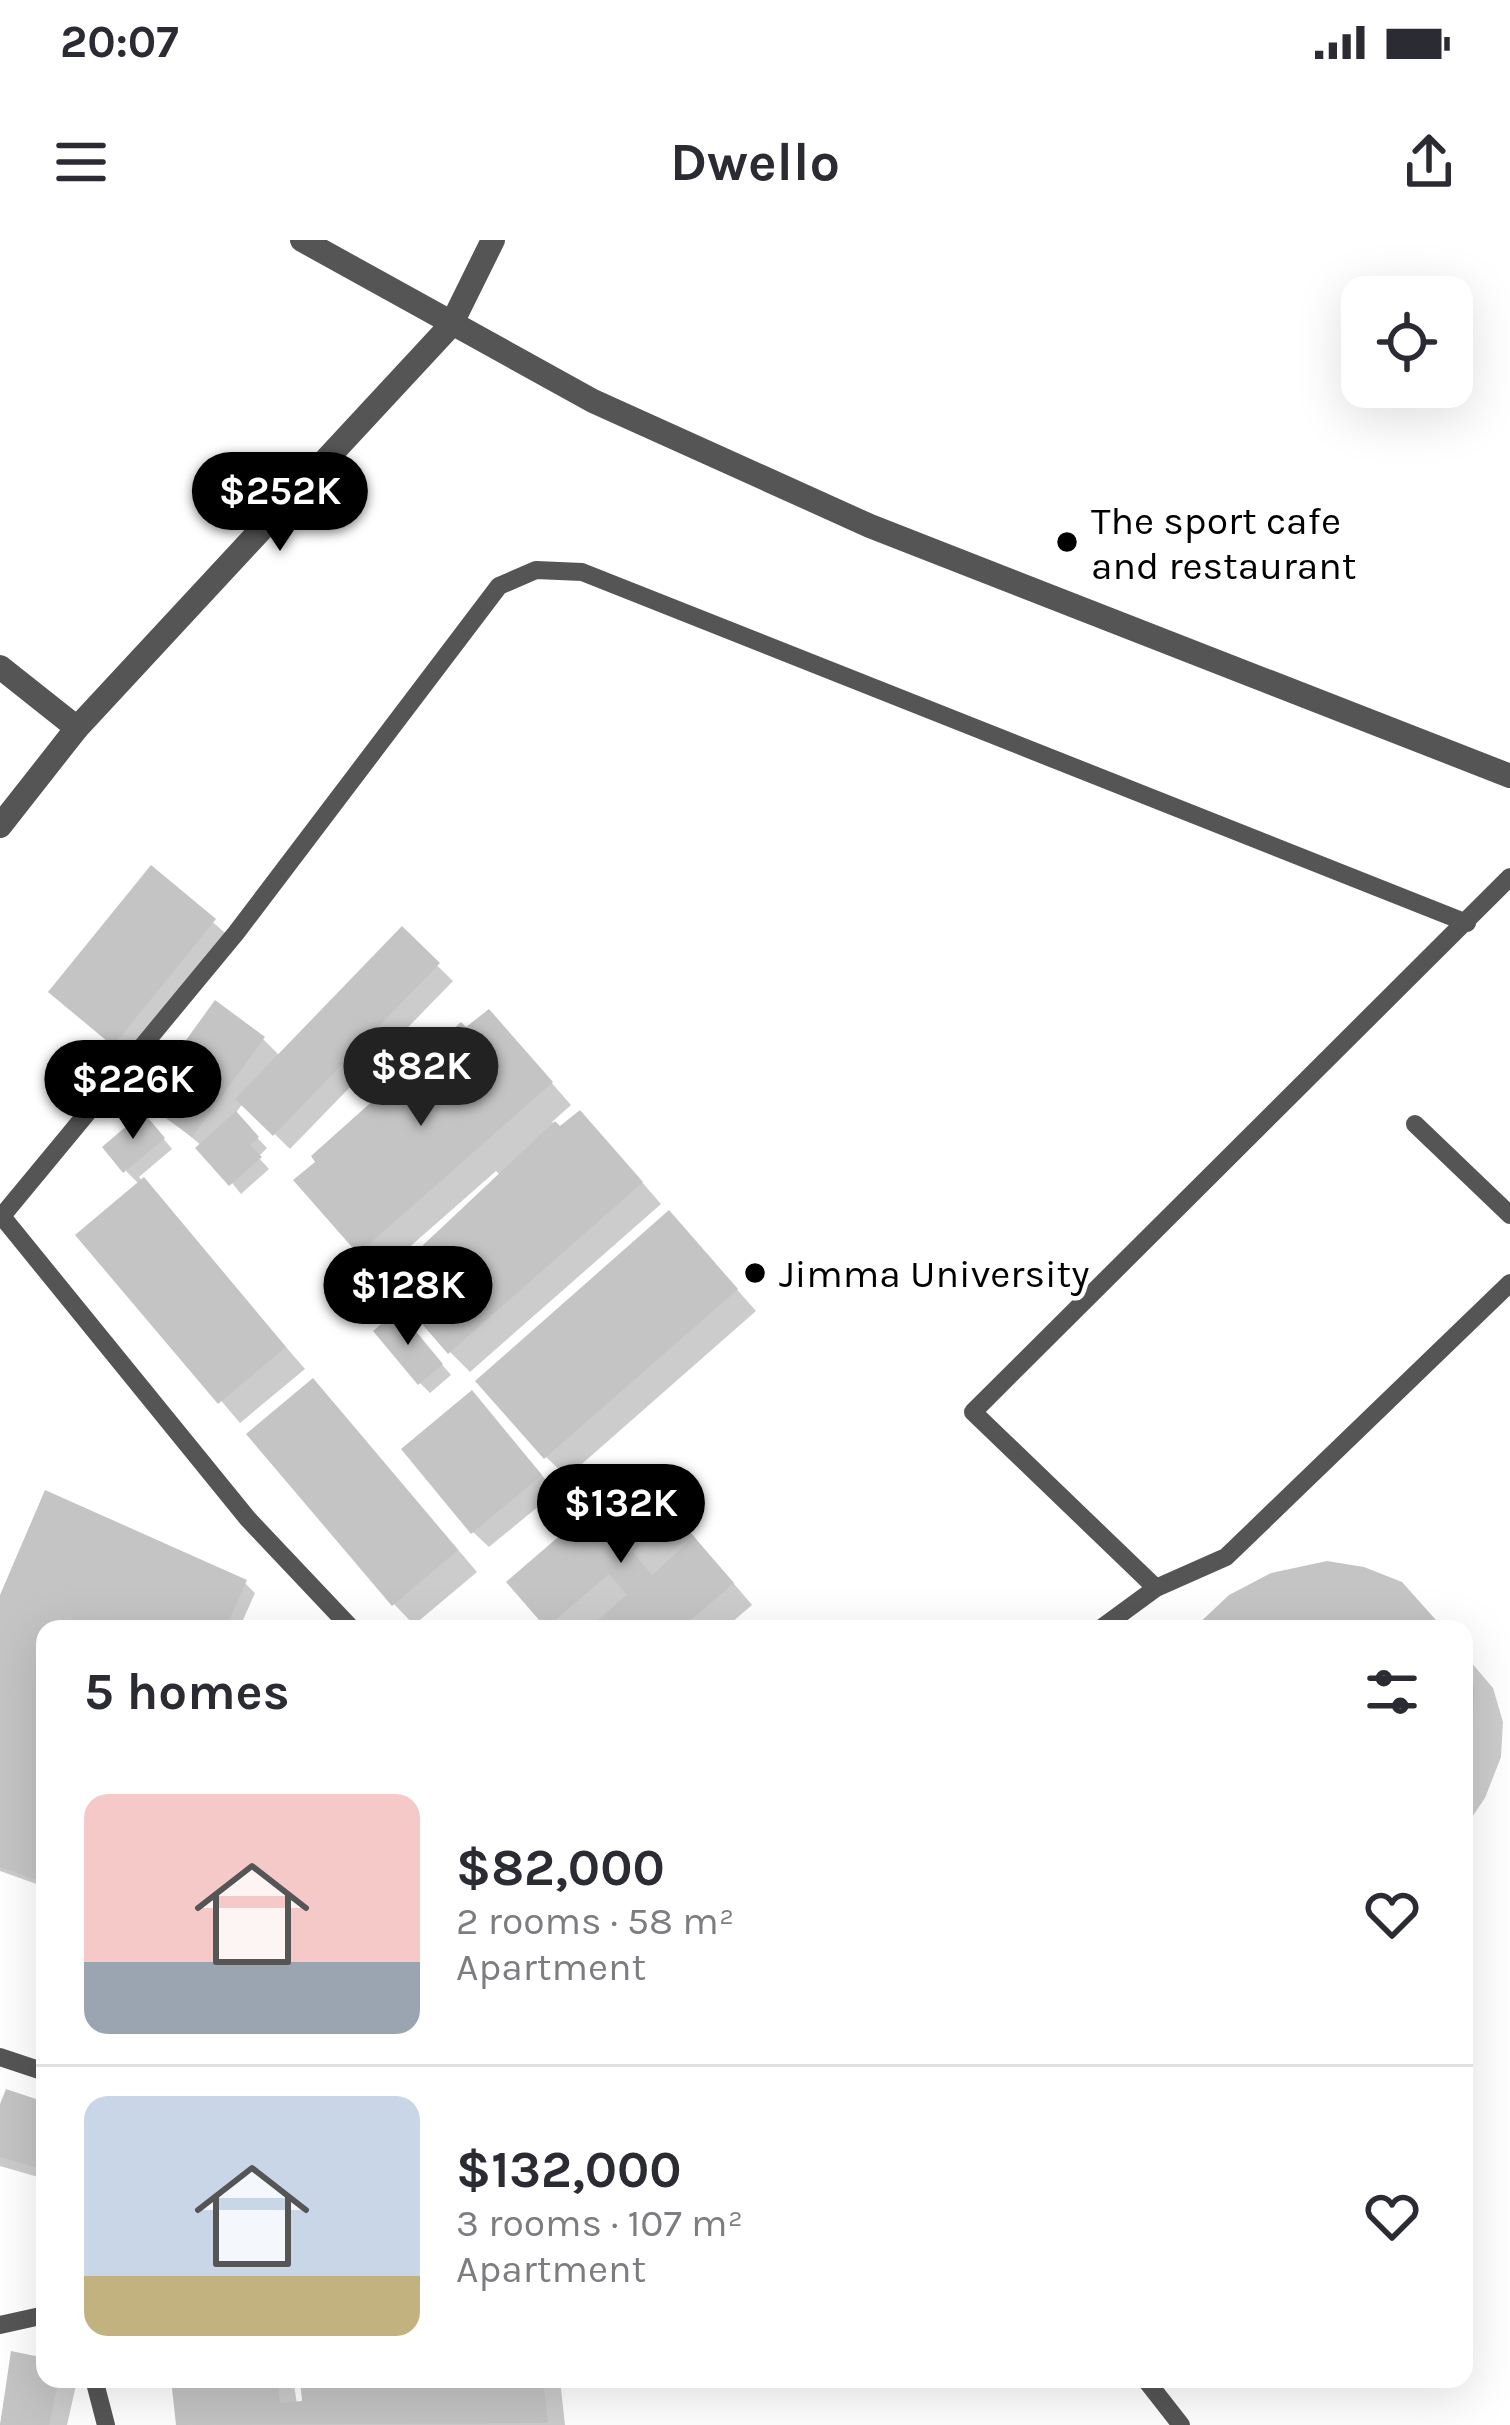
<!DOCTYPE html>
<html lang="en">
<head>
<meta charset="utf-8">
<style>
  body { margin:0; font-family:Karla,sans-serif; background:#f2f2f3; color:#2b2b33; height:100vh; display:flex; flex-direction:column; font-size:45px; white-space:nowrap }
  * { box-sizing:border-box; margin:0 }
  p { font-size:39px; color:#7c7c81 }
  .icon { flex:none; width:66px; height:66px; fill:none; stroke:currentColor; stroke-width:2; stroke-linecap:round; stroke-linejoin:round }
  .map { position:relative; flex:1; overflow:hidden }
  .drawer { position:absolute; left:36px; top:1380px; width:1437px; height:768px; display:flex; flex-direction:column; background:#fff; border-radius:24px; box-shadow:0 12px 48px #0002 }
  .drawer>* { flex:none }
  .fabs { position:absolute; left:1341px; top:36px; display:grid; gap:24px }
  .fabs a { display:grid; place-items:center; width:132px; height:132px; border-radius:24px; background:#fff; box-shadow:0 12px 48px #0002; font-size:60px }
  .price { position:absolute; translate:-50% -102px; padding:0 27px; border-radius:42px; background:#000; color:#fff; font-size:39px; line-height:78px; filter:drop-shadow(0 3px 6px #0008) }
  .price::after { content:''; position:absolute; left:50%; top:72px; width:36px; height:27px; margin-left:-18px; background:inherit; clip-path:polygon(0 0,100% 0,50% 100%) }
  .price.active { background:#222; color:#fff }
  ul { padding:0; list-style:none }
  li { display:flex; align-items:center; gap:36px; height:300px; padding:0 48px }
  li+li { border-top:3px solid #e1e1e2 }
  li span { display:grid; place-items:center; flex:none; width:336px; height:240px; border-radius:24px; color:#555 }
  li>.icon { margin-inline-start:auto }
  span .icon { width:144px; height:144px; fill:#fffc; stroke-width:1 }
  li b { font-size:51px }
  h2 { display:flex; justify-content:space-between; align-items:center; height:144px; padding:0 48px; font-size:51px }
  .status { display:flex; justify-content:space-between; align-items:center; height:84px; padding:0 60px; background:#fff; direction:ltr }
  .status svg { height:33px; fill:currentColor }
  header { display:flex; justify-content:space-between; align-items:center; height:156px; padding:0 48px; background:#fff; font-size:54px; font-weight:700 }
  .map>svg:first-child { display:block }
  .shadow { fill:#0003 }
  .building { fill:#c4c4c4 }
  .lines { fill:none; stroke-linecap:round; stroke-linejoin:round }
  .service { stroke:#555; stroke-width:18 }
  .minor { stroke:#555; stroke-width:24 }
  .tertiary { stroke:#555; stroke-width:24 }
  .poi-dot { fill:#000; stroke:#fff; stroke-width:4.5 }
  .labels { text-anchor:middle; stroke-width:9; stroke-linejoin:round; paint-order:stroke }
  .poi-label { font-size:39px; fill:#000; stroke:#fff; text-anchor:start }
</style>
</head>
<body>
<div class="status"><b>20:07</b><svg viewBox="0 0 49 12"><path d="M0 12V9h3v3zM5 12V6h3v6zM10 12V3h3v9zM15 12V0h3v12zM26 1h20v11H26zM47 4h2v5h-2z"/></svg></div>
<header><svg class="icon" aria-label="menu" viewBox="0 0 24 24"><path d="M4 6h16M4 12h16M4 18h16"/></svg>Dwello<svg class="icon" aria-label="share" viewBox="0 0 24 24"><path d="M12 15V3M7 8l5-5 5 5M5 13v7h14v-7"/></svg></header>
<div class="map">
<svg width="1510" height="2185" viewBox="0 0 1510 2185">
  <rect width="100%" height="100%" fill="#fff"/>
  <!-- shadow -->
  <g class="shadow">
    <path d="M151 629 230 697 130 819 67 767Z"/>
    <path d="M402 691 453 741 290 909 243 863 235 874 267 908 258 917 269 929 241 954 202 906 146 860 263 799 280 816Z"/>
    <path d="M466 790 509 794 571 865 552 882 560 890 601 895 661 964 470 1132 450 1112 407 1020 500 935 496 931 380 1033 360 1012Z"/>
    <path d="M153 886 172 909 139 937 305 1129 240 1183 80 995 140 945 126 931Z"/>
    <path d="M689 995 756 1071 567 1237 546 1217Z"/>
    <path d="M407 1084 451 1135 430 1153 420 1143Z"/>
    <path d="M333 1162 477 1332 414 1385 394 1364Z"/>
    <path d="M487 1170 556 1252 489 1307 473 1292Z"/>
    <path d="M657 1253 752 1365 724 1389H551L510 1342Z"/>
    <path d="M245 1343 255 1353 239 1389H45V1647L0 1631V1360Z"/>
    <path d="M1464 1414 1493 1448 1503 1482 1501 1517 1485 1558 1464 1589Z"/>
    <path d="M45 1865V1939L0 1926V1872Z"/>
    <path d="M13 2114 45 2121V2139L77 2141 67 2185H0Z"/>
    <path d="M174 2139H293L297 2164H305L303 2139H423L424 2147 430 2146V2139H560L565 2185H179Z"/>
    <path d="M1306 2139H1366V2144Z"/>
  </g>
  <!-- building -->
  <g class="building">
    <path d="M151 625 216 679 113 806 48 752Z"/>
    <path d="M402 686 440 723 273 896 235 859Z"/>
    <path d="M215 760 265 797 192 897 142 861Z"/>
    <path d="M489 769 553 842 358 1014 293 940 315 922 311 916 461 782 466 787Z"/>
    <path d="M580 870 643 942 448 1114 385 1041 555 881 560 886Z"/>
    <path d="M236 871 259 897 250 905 262 917 229 946 195 908Z"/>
    <path d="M143 872 165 898 123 933 102 907Z"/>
    <path d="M144 937 286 1107 218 1164 75 995Z"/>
    <path d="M669 970 738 1049 544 1219 475 1141Z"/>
    <path d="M398 1070 443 1124 418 1145 373 1091Z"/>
    <path d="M313 1138 458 1310 392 1366 246 1194Z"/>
    <path d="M472 1150 542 1235 471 1294 401 1209Z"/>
    <path d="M637 1229 676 1274 633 1312 652 1335 694 1297 734 1343 680 1389H587L627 1355 609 1334 546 1388 506 1342Z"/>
    <path d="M45 1250 247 1340 225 1389H45V1643L0 1627V1355Z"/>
    <path d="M1327 1321 1364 1327 1402 1342 1444 1389H1193L1229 1355 1271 1333Z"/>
    <path d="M1465 1418 1475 1450 1473 1486 1464 1508Z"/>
    <path d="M6 1849 45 1862V1930L0 1917V1864Z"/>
    <path d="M11 2111 45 2118V2139H59L49 2185H0Z"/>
    <path d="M171 2139H277L280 2163 302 2161 300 2139H405V2146L427 2144V2139H543L548 2183 176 2185Z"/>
  </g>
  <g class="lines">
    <!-- service -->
    <g class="service">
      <path d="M1415 884 1510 975"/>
      <path d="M0 974 248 1279 352 1389"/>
      <path d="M2 976 236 693 499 346 536 330 582 332 1467 683"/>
      <path d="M1156 1348 973 1172 1510 637"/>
      <path d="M1100 1389 1156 1348 1226 1317 1510 1043"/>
      <path d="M0 1817 45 1832"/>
      <path d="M0 2085 45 2075"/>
      <path d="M94 2139 106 2185"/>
      <path d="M1145 2139 1181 2185"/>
    </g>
    <!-- minor -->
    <g class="minor">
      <path d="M302 0 593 161 870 286 1510 536"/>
      <path d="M0 427 77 488"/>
    </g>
    <!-- tertiary -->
    <path class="tertiary" d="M0 586 77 488 451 85 493 0"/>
  </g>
  <!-- markers -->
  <g class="poi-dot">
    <circle cx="1067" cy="302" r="12"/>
    <circle cx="755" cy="1033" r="12"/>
  </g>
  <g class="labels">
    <!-- poi labels -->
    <g class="poi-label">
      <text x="1091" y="294">The sport cafe<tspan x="1091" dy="45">and restaurant</tspan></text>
      <text x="779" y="1047">Jimma University</text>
    </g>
  </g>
</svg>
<div class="fabs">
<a><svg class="icon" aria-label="locate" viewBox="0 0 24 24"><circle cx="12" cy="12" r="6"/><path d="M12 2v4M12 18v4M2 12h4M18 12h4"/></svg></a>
</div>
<b class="price" style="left:280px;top:314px">$252K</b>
<b class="price active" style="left:421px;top:889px">$82K</b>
<b class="price" style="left:133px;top:902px">$226K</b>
<b class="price" style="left:408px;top:1108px">$128K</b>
<b class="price" style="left:621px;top:1326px">$132K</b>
<section class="drawer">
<h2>5 homes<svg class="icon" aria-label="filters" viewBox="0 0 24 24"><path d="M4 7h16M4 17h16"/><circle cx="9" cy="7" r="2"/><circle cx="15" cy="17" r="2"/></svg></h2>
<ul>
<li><span style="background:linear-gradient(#f6c9c9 70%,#9aa5b1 0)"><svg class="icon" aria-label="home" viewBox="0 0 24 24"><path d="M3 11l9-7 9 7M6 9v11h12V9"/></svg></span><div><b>$82,000</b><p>2 rooms · 58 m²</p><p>Apartment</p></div><svg class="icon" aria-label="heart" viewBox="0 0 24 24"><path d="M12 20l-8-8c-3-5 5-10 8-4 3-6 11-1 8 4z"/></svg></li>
<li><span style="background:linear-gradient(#c9d6e8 75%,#c2b280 0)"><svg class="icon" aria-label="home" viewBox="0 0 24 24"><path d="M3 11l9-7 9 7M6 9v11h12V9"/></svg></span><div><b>$132,000</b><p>3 rooms · 107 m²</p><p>Apartment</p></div><svg class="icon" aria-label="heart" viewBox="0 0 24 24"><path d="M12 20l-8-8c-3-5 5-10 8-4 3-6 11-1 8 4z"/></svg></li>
</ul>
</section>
</div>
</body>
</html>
